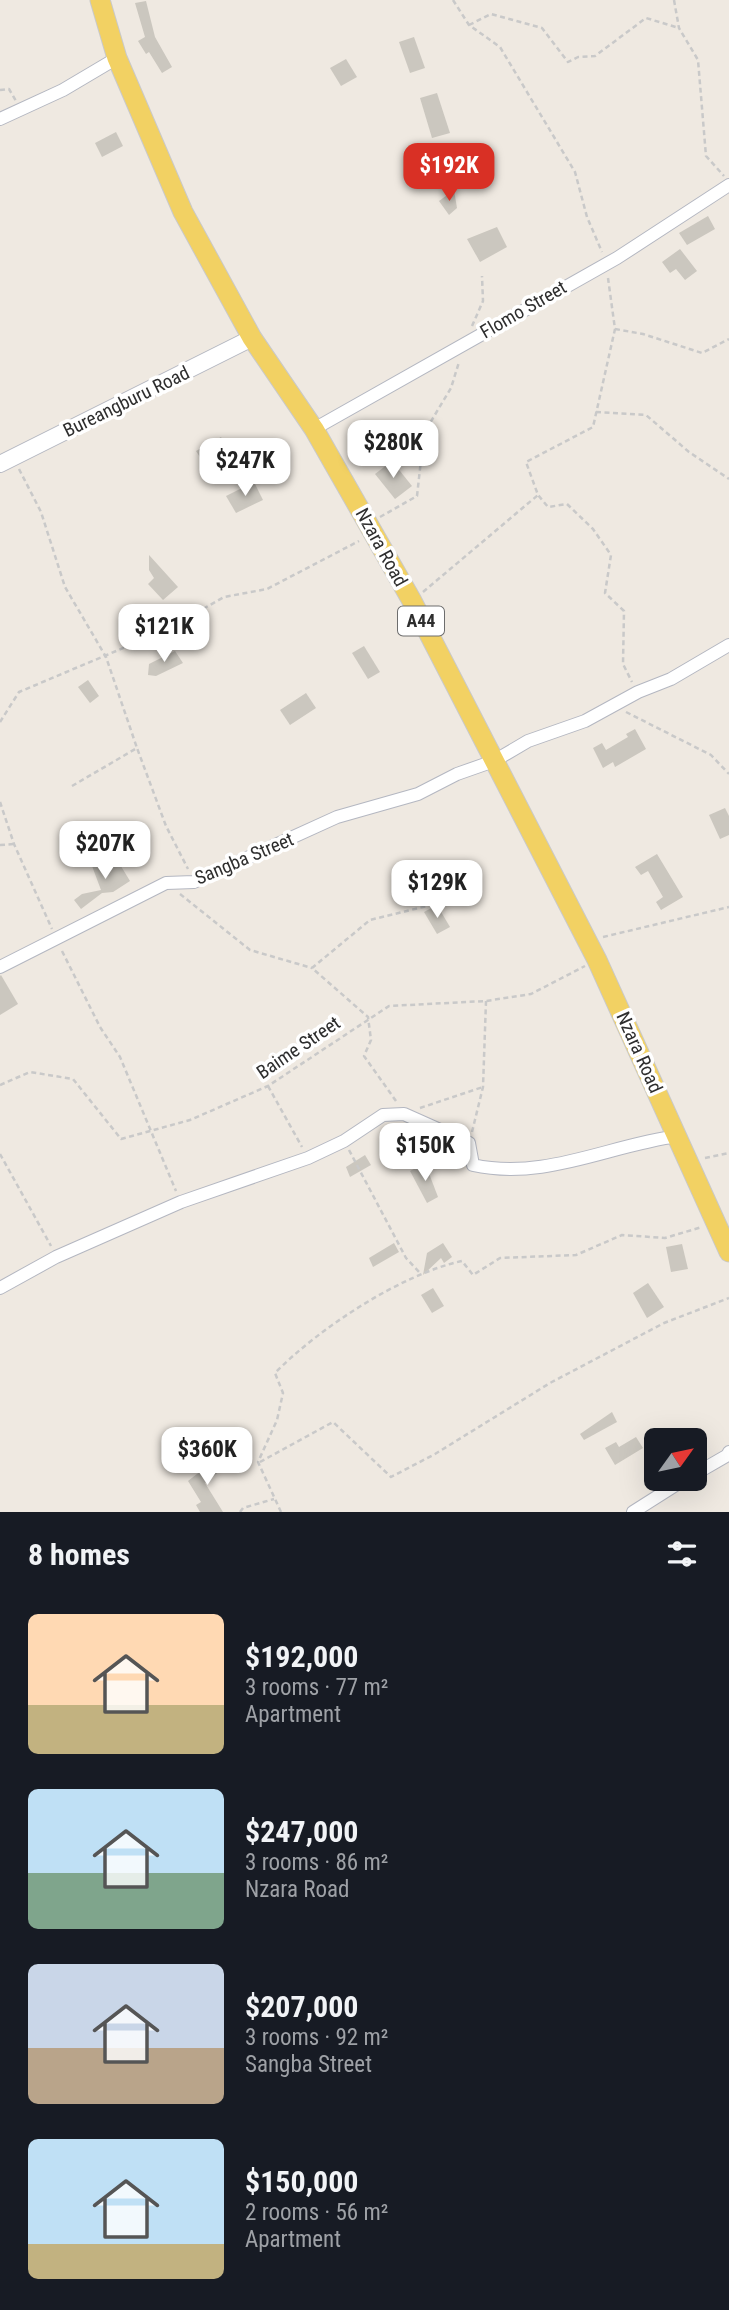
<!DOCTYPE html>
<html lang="en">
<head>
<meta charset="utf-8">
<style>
  body { margin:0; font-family:"Roboto Condensed",sans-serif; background:#242831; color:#f1f3f6; height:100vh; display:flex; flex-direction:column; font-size:26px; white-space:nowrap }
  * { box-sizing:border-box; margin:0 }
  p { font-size:23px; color:#9ea1a6 }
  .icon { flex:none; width:38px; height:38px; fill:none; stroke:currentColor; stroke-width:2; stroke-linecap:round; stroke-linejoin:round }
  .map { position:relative; height:1512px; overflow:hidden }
  .panel { display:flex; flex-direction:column; background:#171b24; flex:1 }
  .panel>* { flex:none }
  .needle { width:46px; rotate:57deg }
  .controls { position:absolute; left:644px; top:1428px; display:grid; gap:14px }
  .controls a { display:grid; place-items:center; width:63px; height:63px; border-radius:10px; background:#171b24; box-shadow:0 7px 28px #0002; font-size:35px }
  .price { position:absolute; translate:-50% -60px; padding:0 16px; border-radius:14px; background:#fff; color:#222; font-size:23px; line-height:46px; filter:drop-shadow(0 2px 4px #0008) }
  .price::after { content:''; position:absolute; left:50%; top:42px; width:21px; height:16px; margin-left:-10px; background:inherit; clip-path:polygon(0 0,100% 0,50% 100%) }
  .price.selected { background:#d93025; color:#fff }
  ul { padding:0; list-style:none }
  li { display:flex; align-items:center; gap:21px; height:175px; padding:0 28px }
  li span { display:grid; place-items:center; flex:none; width:196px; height:140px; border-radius:10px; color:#555 }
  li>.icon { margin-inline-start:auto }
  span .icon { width:84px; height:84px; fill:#fffc; stroke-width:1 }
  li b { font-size:30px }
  h2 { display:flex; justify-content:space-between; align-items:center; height:84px; padding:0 28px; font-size:30px }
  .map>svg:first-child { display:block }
  .building { fill:#cbc7bf }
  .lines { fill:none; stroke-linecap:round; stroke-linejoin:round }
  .minor-casing { stroke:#b4b7c1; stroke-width:14 }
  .tertiary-casing { stroke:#b4b7c1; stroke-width:18 }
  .primary-casing { stroke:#c9c9c9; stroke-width:21 }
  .path { stroke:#c9c9c9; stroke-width:2.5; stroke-dasharray:5 3.5; stroke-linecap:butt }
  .minor { stroke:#fff; stroke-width:12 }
  .tertiary { stroke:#fff; stroke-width:16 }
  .primary { stroke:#f2d163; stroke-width:19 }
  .labels { text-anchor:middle; stroke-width:7; stroke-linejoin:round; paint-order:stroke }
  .shield { fill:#fff; stroke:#6d6d6d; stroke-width:2 }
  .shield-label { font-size:18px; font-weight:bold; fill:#2e2e2e }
  .street-label { font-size:19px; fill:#2e2e2e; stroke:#fff }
</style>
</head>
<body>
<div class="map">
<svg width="729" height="1512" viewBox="0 0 729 1512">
  <rect width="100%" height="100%" fill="#efe9e1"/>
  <!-- building -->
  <g class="building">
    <path d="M146 1 155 37 172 67 162 73 149 52 146 54 138 41 145 37 135 3Z"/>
    <path d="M414 37 425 68 410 73 399 42Z"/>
    <path d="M346 59 357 77 341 86 330 68Z"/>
    <path d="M437 93 450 133 432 138 420 98Z"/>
    <path d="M116 132 123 146 102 157 95 143Z"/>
    <path d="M454 190 457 208 449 215 439 201Z"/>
    <path d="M708 216 715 229 687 245 679 233Z"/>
    <path d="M497 227 507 247 480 262 467 239Z"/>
    <path d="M680 249 697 271 685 280 676 269 670 273 662 262Z"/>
    <path d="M221 437 231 454 207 468 196 451Z"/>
    <path d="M392 461 412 486 395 499 375 474Z"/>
    <path d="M254 482 263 500 236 513 226 496Z"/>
    <path d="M149 555 178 587 163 600 148 584 154 578 149 570Z"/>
    <path d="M364 646 380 672 368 679 352 653Z"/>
    <path d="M175 651 183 663 156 676 148 675 149 664Z"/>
    <path d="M88 680 99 696 90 703 78 687Z"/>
    <path d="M306 693 316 708 290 725 280 710Z"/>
    <path d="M635 729 646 749 615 767 613 762 603 768 593 748 602 743 606 750 628 737 626 734Z"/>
    <path d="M725 808 729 816V835L720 839 709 815Z"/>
    <path d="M657 854 683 897 661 910 656 902 663 897 648 871 641 875 635 867Z"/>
    <path d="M116 858 130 881 113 892 102 893 81 909 74 900 82 894 101 890 92 866Z"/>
    <path d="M441 872 447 883 428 892 422 881Z"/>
    <path d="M437 905 450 927 437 934 424 912Z"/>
    <path d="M1 975 18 1004 0 1015V976Z"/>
    <path d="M365 1155 371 1165 350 1177 346 1167Z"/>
    <path d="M425 1163 438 1197 427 1203 410 1171Z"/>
    <path d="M394 1243 399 1252 373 1267 369 1258Z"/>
    <path d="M443 1243 452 1257 444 1263 441 1258 423 1275 427 1253Z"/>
    <path d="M682 1244 688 1269 671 1272 666 1247Z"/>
    <path d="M648 1283 664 1307 647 1318 633 1293Z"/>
    <path d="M433 1288 444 1306 432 1313 421 1295Z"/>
    <path d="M612 1412 617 1422 584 1440 580 1434Z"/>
    <path d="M636 1437 643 1448 615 1465 605 1448 616 1442 619 1447Z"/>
    <path d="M220 1456 227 1465 205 1483 223 1512H200L196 1505 201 1502 188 1481Z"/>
  </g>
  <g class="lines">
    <defs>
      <g id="minor">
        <path d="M0 119 63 90 117 58"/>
        <path d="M314 429 617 258 729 185"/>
        <path d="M0 967 166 883 194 882 337 817 418 794 457 774 494 761 528 741 585 721 638 692 671 679 729 645"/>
        <path d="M0 1288 56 1257 181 1202 308 1158 344 1141 383 1115 404 1114 469 1143 473 1165C544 1181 609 1145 678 1136"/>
        <path d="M695 1474 728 1455 729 1452"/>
        <path d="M633 1512 685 1479"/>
      </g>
      <path id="tertiary" d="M0 464 252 338"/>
      <path id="primary" d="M100 0 117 58 183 212 252 338 314 429 412 601 597 960 729 1252"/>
    </defs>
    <!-- minor casing -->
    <use href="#minor" class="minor-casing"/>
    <!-- tertiary casing -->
    <use href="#tertiary" class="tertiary-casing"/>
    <!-- primary casing -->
    <use href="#primary" class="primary-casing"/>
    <!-- path -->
    <g class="path">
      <path d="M453 0 469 25 500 47 575 172 587 217 602 252"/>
      <path d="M674 0 679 28 698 60 706 156 724 176"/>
      <path d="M469 25 491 14 542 28 568 62 578 57 595 56 646 18 679 28"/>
      <path d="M0 90 9 89 16 101"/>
      <path d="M608 278 615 329 593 427 526 462 538 495 548 507 567 504 593 529 611 555 605 593 624 611 623 664 632 682"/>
      <path d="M472 326 483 301 482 276"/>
      <path d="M615 329 643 334 702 353 729 339"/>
      <path d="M596 412 646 415 689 452 729 479"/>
      <path d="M19 469 41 512 65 587 106 657 137 748"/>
      <path d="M380 517 417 496 424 433 451 388 459 362"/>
      <path d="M423 592 538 495"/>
      <path d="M626 712 711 755 729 774"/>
      <path d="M0 722 19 692 166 630 224 597 267 589 359 541"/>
      <path d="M72 786 137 748 166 826 188 869"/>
      <path d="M0 802 14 844 52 929"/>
      <path d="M0 845 14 844"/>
      <path d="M180 894 250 950 312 968"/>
      <path d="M603 937 729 907"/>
      <path d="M62 951 100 1027 120 1057 176 1191"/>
      <path d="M0 1085 30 1072 73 1079 121 1139 190 1120 268 1086 389 1006 486 1001 531 994 585 966"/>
      <path d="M268 1086 302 1147"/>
      <path d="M396 1101 364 1056 371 1040 368 1017 312 968 370 920 427 906"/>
      <path d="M420 1108 483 1087"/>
      <path d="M472 1132 483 1087 486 1001"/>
      <path d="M349 1150 406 1258 421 1274"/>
      <path d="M0 1154 51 1246"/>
      <path d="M705 1158 729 1153"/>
      <path d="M260 1462 333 1422 391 1477 435 1454 550 1383 664 1323 729 1298"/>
      <path d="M240 1512 243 1508 274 1499"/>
      <path d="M281 1512 258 1462 277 1420 283 1393 275 1373C318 1329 401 1274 462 1261L473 1275 500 1258 576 1255 622 1235 665 1238 702 1227"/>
    </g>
    <!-- minor -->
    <use href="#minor" class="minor"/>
    <!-- tertiary -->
    <use href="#tertiary" class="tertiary"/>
    <!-- primary -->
    <use href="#primary" class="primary"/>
  </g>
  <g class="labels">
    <!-- shield labels -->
    <rect class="shield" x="398" y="606.5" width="46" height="29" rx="5"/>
    <g class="shield-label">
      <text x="421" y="627">A44</text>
    </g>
    <!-- street labels -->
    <g class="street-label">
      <text transform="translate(523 309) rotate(-30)" y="7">Flomo Street</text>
      <text transform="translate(126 401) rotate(-26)" y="7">Bureangburu Road</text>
      <text transform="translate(382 547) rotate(61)" y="7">Nzara Road</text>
      <text transform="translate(244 858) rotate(-23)" y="7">Sangba Street</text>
      <text transform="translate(298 1047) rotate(-34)" y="7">Baime Street</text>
      <text transform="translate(640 1052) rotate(66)" y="7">Nzara Road</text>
    </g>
  </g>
</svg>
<div class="controls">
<a><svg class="needle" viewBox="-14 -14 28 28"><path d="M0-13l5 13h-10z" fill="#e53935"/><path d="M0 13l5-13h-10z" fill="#9ea1a6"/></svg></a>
</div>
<b class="price selected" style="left:449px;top:203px">$192K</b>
<b class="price" style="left:393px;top:480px">$280K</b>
<b class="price" style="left:245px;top:498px">$247K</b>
<b class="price" style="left:164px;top:664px">$121K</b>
<b class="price" style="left:105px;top:881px">$207K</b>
<b class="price" style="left:437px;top:920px">$129K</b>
<b class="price" style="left:425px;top:1183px">$150K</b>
<b class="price" style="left:207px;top:1487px">$360K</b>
</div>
<section class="panel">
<h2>8 homes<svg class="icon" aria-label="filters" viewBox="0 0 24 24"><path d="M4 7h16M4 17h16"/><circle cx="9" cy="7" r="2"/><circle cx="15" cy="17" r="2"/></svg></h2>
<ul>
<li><span style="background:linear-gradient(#ffd9b3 65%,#c2b280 0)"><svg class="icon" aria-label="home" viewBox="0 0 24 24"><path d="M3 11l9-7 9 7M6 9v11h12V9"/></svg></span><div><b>$192,000</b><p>3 rooms · 77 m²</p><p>Apartment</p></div></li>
<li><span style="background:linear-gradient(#bfe0f5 60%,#7fa58c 0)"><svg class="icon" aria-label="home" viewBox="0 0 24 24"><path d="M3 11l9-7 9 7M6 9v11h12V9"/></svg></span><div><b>$247,000</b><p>3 rooms · 86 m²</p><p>Nzara Road</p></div></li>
<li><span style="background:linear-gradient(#c9d6e8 60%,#b9a48a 0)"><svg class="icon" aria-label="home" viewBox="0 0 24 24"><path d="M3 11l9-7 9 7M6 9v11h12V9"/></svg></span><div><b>$207,000</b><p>3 rooms · 92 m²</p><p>Sangba Street</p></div></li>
<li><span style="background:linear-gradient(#bfe0f5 75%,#c2b280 0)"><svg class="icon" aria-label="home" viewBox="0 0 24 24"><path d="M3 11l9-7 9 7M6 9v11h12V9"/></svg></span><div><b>$150,000</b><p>2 rooms · 56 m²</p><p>Apartment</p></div></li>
</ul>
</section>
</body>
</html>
